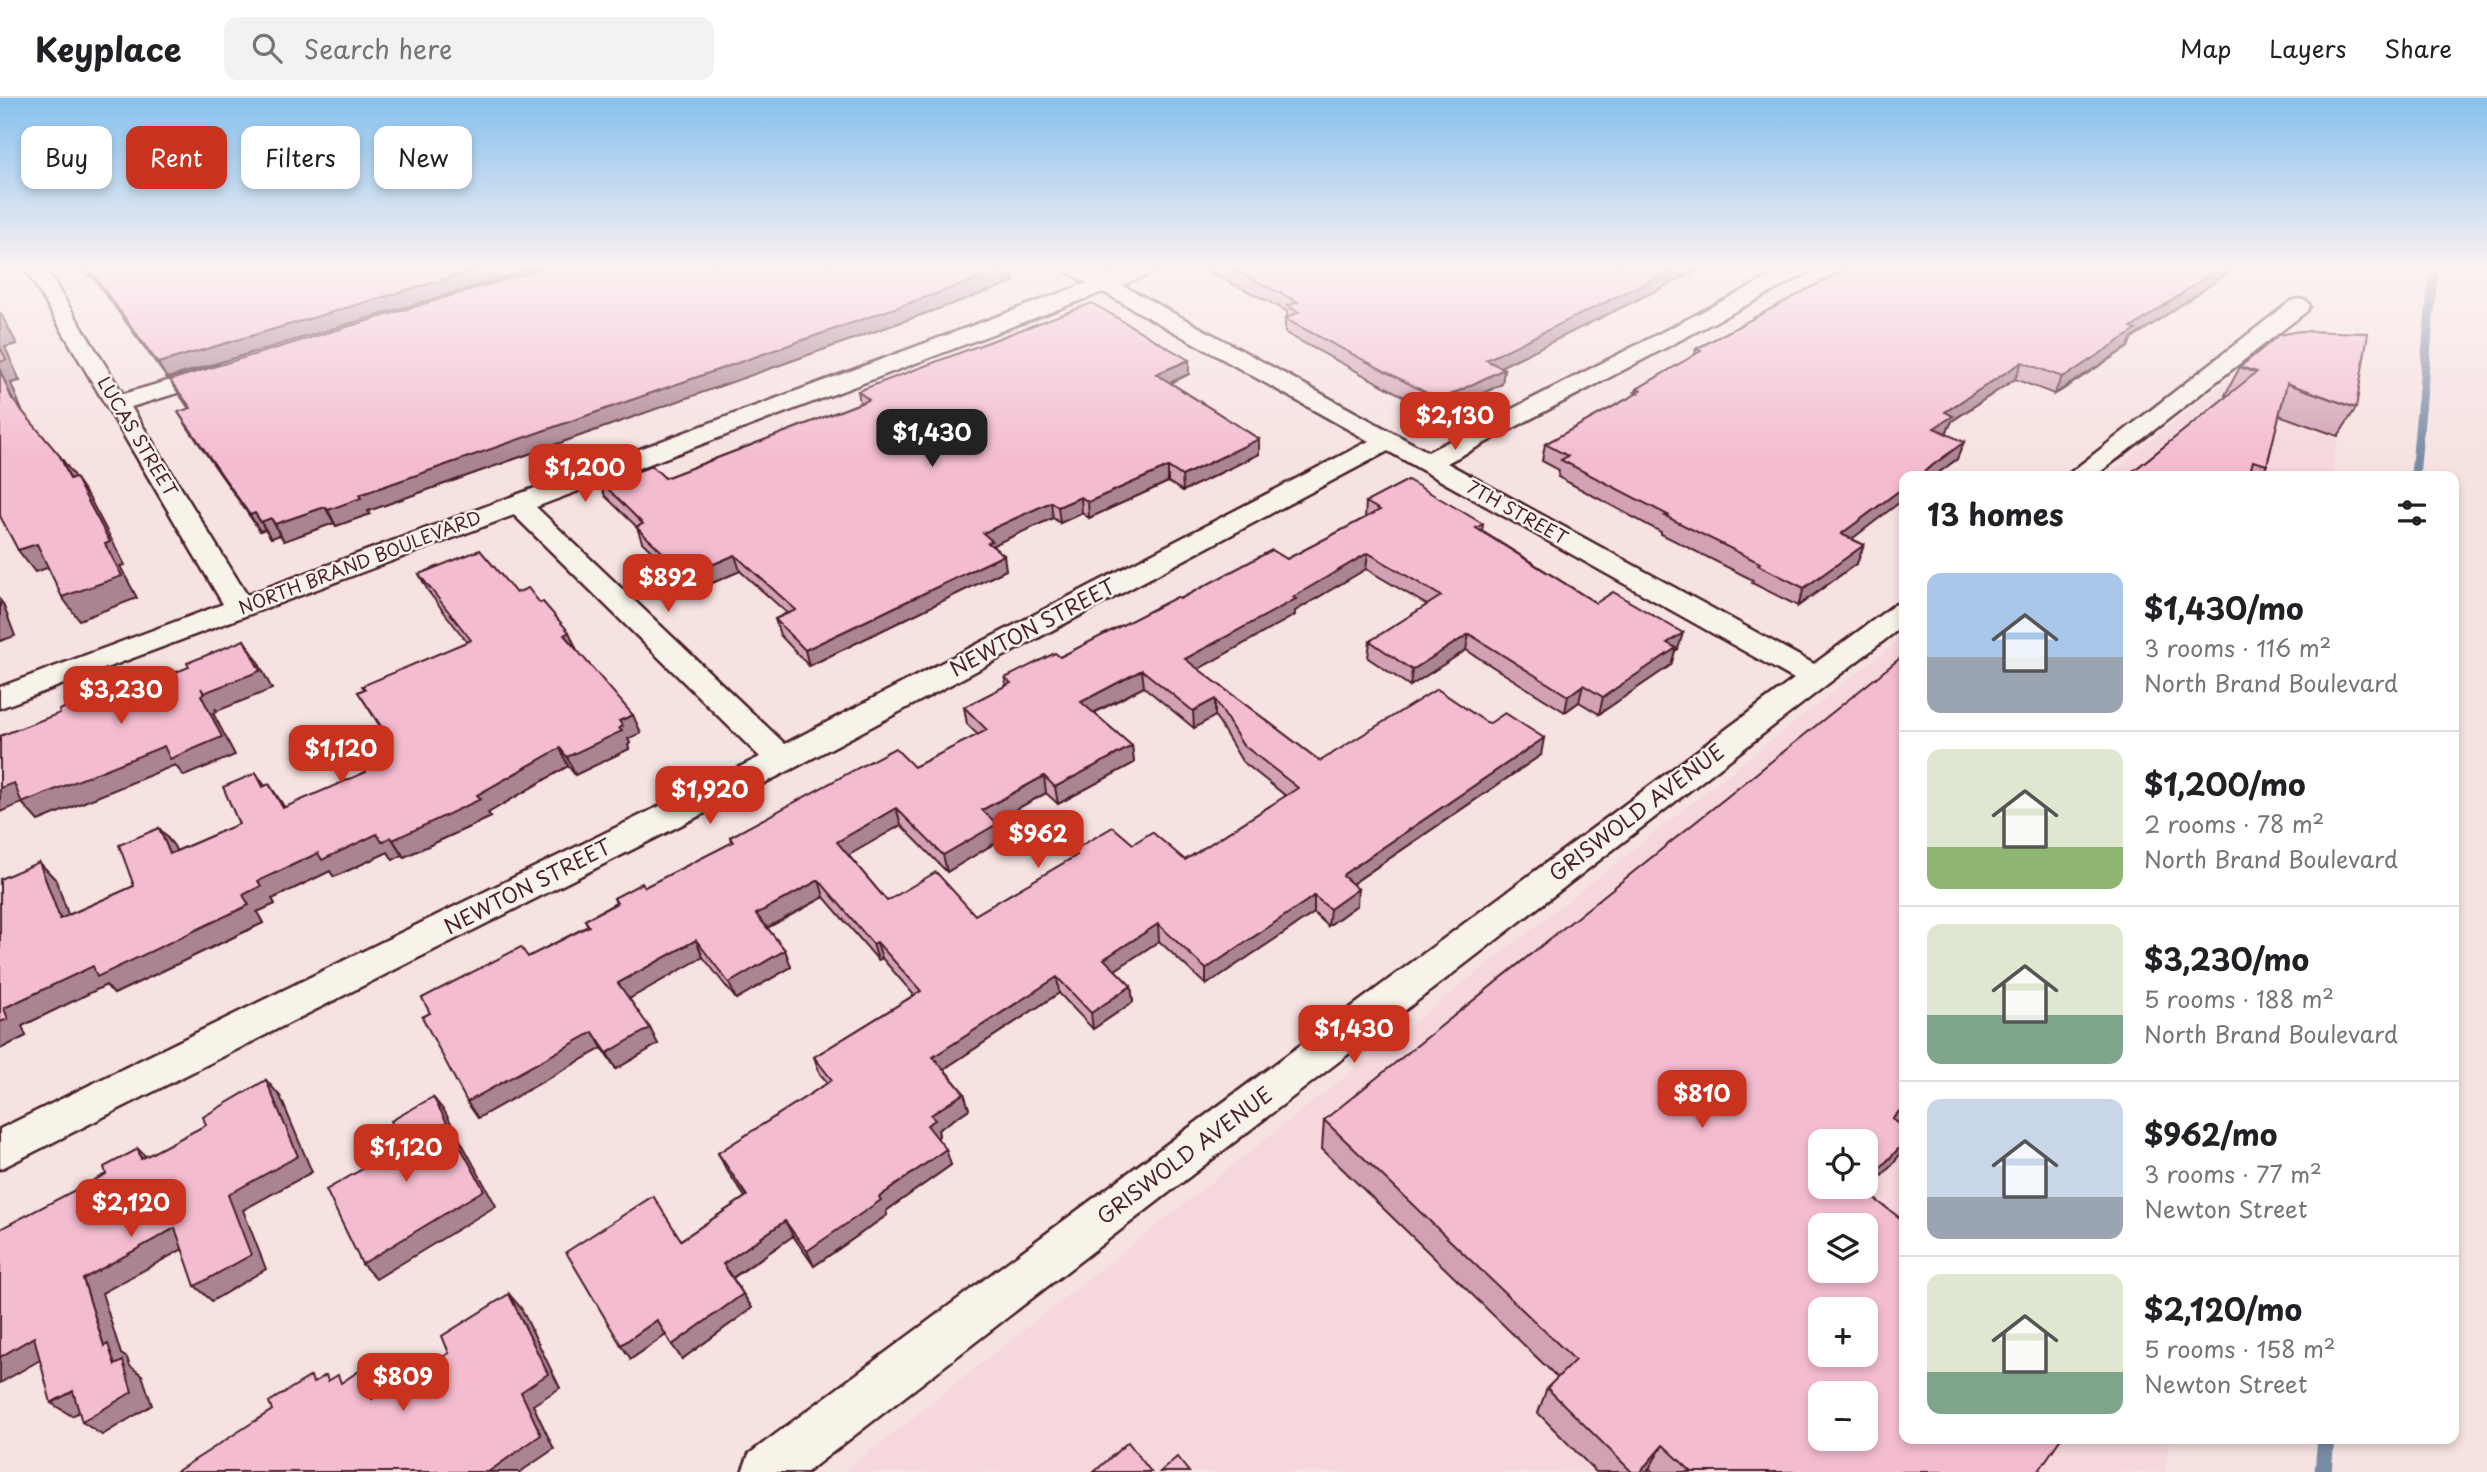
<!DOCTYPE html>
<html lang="en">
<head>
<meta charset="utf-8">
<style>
  body { margin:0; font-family:"Playpen Sans",sans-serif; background:#f2f2f2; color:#202124; height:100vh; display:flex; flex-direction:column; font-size:26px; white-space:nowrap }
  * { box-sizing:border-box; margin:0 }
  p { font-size:23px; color:#757577 }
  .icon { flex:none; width:38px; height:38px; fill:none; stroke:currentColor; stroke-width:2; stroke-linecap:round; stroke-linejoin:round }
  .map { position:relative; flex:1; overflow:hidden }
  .drawer { position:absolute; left:1899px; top:373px; width:560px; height:973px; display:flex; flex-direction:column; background:#fff; border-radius:14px; box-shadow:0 4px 10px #0003 }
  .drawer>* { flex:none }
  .banner { position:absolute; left:21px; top:28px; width:665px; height:63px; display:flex; gap:14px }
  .tools { position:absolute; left:1808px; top:1031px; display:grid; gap:14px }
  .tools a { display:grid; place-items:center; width:70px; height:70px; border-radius:14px; background:#fff; box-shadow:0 4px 10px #0003; font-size:35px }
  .price { position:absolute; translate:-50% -60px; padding:0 16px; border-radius:14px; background:#c8321e; color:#fff; font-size:23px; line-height:46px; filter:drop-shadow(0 2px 4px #0008) }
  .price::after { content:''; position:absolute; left:50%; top:42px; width:21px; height:16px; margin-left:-10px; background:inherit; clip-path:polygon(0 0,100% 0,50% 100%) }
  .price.active { background:#222; color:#fff }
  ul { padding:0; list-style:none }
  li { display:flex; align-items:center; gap:21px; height:175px; padding:0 28px }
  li+li { border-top:2px solid #e0e0e0 }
  li span { display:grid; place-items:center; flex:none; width:196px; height:140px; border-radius:14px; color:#555 }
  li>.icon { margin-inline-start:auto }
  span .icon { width:84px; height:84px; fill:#fffc; stroke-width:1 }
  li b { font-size:30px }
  h2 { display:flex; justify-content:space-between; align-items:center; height:84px; padding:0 28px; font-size:30px }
  .chip { padding:0 24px; border-radius:14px; background:#fff; box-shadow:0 4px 10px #0003; font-size:24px; line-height:63px }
  .chip.active { background:#c8321e; color:#fff }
  header { display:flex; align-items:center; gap:42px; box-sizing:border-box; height:98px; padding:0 35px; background:#fff; border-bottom:2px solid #e0e0e0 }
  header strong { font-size:33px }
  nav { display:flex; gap:38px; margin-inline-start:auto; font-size:24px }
  .search { width:490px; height:63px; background:#f2f2f2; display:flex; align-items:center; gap:18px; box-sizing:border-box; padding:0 24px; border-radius:14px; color:#757577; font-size:26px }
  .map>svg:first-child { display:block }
  .built { fill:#f5d7dc; fill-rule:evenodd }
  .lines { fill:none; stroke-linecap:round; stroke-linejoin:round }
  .stream-far1 { stroke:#788ca5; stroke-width:9 }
  .stream { stroke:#788ca5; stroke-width:17 }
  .street-casing { stroke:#4a1f2b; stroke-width:5 }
  .street { fill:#f7f3e8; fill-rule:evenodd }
  .wall { fill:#d2a2b4; stroke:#4a1f2b; stroke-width:2; fill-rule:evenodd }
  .shaded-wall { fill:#ab8492; stroke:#4a1f2b; stroke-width:2 }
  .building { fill:#f4bcd1; stroke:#4a1f2b; stroke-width:2; fill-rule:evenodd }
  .labels { text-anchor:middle; stroke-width:5; stroke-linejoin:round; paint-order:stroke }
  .far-street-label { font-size:18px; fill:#4a1f2b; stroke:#f7f3e8 }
  .street-label { font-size:21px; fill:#4a1f2b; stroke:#f7f3e8 }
</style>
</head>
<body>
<header>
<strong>Keyplace</strong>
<div class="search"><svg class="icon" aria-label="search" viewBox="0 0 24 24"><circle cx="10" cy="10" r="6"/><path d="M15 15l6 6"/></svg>Search here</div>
<nav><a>Map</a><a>Layers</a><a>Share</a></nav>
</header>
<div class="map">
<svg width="2487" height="1374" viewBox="0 0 2487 1374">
  <rect width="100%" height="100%" fill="#f6e2e1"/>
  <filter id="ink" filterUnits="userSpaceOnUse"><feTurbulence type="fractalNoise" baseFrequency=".0143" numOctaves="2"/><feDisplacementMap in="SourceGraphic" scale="14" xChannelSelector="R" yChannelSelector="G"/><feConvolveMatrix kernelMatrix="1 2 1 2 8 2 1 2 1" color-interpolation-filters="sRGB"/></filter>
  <g filter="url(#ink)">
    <!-- built -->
    <g class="built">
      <path d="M2255 260 2351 263 2333 368 2334 378H2106Z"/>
      <path d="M1904 538V1340L2170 1341 2164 1374H844ZM1820 1043H1866V1088H1820ZM1820 1127H1866V1172H1820ZM1820 1211H1866V1256H1820ZM1820 1295H1866V1340H1820Z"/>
    </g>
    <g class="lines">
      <!-- stream-far1 -->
      <path class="stream-far1" d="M2415 378 2434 168"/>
      <!-- stream -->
      <path class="stream" d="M2323 1374 2326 1340"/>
      <defs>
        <g id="street">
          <path d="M24 168H44L123 296 219 268 227 270 231 275 227 280 131 309 247 497 1087 185 1065 172 1062 168H1087L1106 178 1135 168H1163L1160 172 1122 187 1428 354 1791 168H1816L1813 172 1447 365 1814 566 1894 507 1904 504V527L807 1374H742L749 1356 1794 581 1388 353 794 670 0 1071V1031L760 659 514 417 0 610V589L223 506ZM1103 194 1369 343 785 646 536 409Z"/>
          <path d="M2299 201 2307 203 2310 208 2307 213 2095 378H2066L2291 203Z"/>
        </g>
      </defs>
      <!-- street casing -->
      <use href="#street" class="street-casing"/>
      <!-- street -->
      <use href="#street" class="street"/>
    </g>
    <!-- wall -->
    <g class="wall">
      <path d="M80 168H543L167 280 92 178 87 179Z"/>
      <path d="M1198 168H1723L1718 172 1706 168 1500 269 1504 271 1502 286 1438 317 1285 235V221L1287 220V213Z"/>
      <path d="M1846 168H2238L2131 241 2128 249 2059 294 2054 296 2015 281 1952 323 1946 336 1957 361 1934 378H1904L1852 441 1864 447 1857 465 1798 508 1752 485 1753 482 1661 436V434L1558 379 1559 372 1542 363 1545 346 1635 297 1637 291 1695 257 1696 251 1845 171Z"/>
      <path d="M1014 184 461 380 368 413 370 416 336 428 334 425 284 443 280 437 271 440 265 431 260 433 188 330 178 314 189 311 170 282Z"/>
      <path d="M1189 262V276L1171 285 1259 341V356L1183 393 1168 384 1089 420 1082 415 1060 425 1053 420 993 447 1006 472 809 568 780 537 775 521 787 515 740 473 696 492 692 487 688 489 642 444 637 429 605 398 599 382 639 373 665 380 860 305 858 293Z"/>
      <path d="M2240 269 2356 310 2338 338 2279 317 2267 367 2260 378H2127L2227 298 2225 297Z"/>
      <path d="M1366 404 1483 426 1482 433 1596 505 1678 551 1675 553 1671 567 1599 616 1579 604 1565 614 1466 552 1410 588 1368 560 1370 543 1427 507 1366 471 1295 513V517L1198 571 1320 663 1486 624 1541 657 1352 786 1357 807 1328 828 1314 815 1206 887 1159 843 1115 872 1131 888 1133 904 1093 931 1059 895 944 971 964 995 969 1011 938 1032 939 1038 937 1039 951 1067 886 1113 887 1117 814 1168 793 1138 733 1180 752 1210 682 1261 666 1237 631 1261 681 1142 745 1099 726 1071 718 1055 828 985 820 976 814 959 914 897 882 860 878 862 824 799 767 830 785 852 791 869 736 901 703 859 629 900 658 946 616 971 602 950 478 1020 467 1004 528 859 588 828 585 822 616 805 614 800 645 789 732 745 730 739 914 669 978 637 967 626 964 609 1006 588 1005 580 1060 559 1180 501 1287 461 1365 420ZM1144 589 1194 630 1215 618 1242 663 1286 698 1185 762 1133 746 1072 753 1073 760 975 817 887 803 848 757 901 727 947 774 1000 742 995 723 1046 695 1058 706 1134 665 1132 648 1094 615Z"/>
      <path d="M419 476 516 495 576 552 641 635 628 641 630 645 628 647 629 651 575 677 568 668 488 715 491 719 404 759 402 757 393 762 388 754 334 779 330 773 272 801 275 806 257 814 263 825 114 896 106 887 22 928 26 938 0 951 39 764 56 782 68 817 134 788 159 730 174 748 176 753 239 726 256 675 265 688 269 686 285 710 366 674 390 644 358 594 467 544 428 493Z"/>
      <path d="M1324 1022 1898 1025 1904 1029V1049L1894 1065 1866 1094 2038 1374H1653L1650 1371 1647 1374H1596L1538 1315 1547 1290 1558 1280 1322 1051Z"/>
    </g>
    <!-- shaded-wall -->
    <g class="shaded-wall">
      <path d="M81 168H86L92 178 87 179Z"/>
      <path d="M489 168H543L167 280 158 265Z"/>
      <path d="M1680 168H1706L1484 277 1486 262Z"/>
      <path d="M2222 168H2238L2131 241 2128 249 2054 296 2062 279 2131 230Z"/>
      <path d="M1012 169 1014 184 461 380 368 413 370 416 336 428 328 412 359 397Z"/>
      <path d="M0 214 17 246 5 249 20 283 11 285 26 323 12 301 0 272Z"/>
      <path d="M1189 262V276L1157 291 1156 276Z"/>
      <path d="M2022 264 2015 281 1952 323 1946 335 1934 330 1945 314Z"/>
      <path d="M1504 271 1502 286 1438 317 1440 302Z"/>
      <path d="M1259 341V356L1183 393 1182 378Z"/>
      <path d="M1964 344 1957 361 1934 378H1918Z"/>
      <path d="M60 358 90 401 125 467 120 468 137 500 79 522 62 499 70 381Z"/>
      <path d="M1168 369V384L1089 420 1088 404Z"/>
      <path d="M1904 389V401L1835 454 1841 436Z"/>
      <path d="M1081 399 1082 415 1060 425 1058 409Z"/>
      <path d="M1051 404 1053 420 993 447 995 459 983 435Z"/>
      <path d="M325 409 334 425 284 443 275 426Z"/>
      <path d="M255 415 265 431 260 433 250 417Z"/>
      <path d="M271 420 280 437 271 440 261 424Z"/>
      <path d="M37 446 53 468 35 474 18 452Z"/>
      <path d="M1864 447 1857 465 1798 508 1804 490Z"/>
      <path d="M1368 455 1366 471 1295 513V517L1186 578 1185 561Z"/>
      <path d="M735 457 740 473 696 492 690 476Z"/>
      <path d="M1004 457 1006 472 809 568 805 552Z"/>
      <path d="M686 472 692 487 688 489 682 473Z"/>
      <path d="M0 502 3 506 15 538 0 543Z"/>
      <path d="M569 534 577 552 564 537Z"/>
      <path d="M1683 535 1678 551 1675 553 1671 567 1599 616 1603 599 1667 545Z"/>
      <path d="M1469 536 1466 552 1410 588 1412 572Z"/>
      <path d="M244 542 256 560 272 591 217 613 215 610 217 614 213 615 235 657 184 678 175 667 38 723 22 705 0 714V690L201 597Z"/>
      <path d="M1142 572 1144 589 1083 620 1081 604Z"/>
      <path d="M1583 587 1579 604 1565 614 1568 598Z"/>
      <path d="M1215 601V618L1194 630 1193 613Z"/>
      <path d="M633 617 641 635 628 641 630 645 628 647 629 651 575 677 567 659 619 630V623Z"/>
      <path d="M1544 640 1541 657 1343 792V778L1344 776Z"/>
      <path d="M1132 648 1134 665 1058 706 1055 689Z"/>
      <path d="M560 650 568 668 488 715 491 719 404 759 393 742 477 697Z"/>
      <path d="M1044 678 1046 695 985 728 982 712Z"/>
      <path d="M269 686 281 704 296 728 283 710Z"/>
      <path d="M896 710 901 727 842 761 837 744Z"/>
      <path d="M997 726 1000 742 947 774 943 757Z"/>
      <path d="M159 730 174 748 185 774 170 756Z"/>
      <path d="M377 736 391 739 402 757 393 762 388 754 334 779 330 773 272 801 275 806 257 814 263 825 114 896 106 887 22 928 26 938 0 951V924L4 910 243 797 258 783 318 755Z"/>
      <path d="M39 764 56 782 76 839 60 821Z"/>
      <path d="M819 782 824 799 763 832 756 816Z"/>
      <path d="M1358 791 1357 807 1328 828 1330 811Z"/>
      <path d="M1314 798V815L1206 887V871Z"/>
      <path d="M1158 826 1159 843 1106 878 1104 861Z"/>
      <path d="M696 842 703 859 627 902 618 885Z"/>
      <path d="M877 844 882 860 878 862 873 846Z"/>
      <path d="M785 852 791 869 736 901 729 885Z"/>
      <path d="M1057 879 1059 895 938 975 933 959Z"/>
      <path d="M1131 888 1133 904 1093 931 1091 915Z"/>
      <path d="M650 930 658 946 616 971 607 955Z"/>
      <path d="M593 934 602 950 478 1020 467 1004Z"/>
      <path d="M266 982 280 998 312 1074 243 1112 266 1171 212 1203 195 1188 228 1097Z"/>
      <path d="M964 995 969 1011 938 1032 939 1038 931 1043 927 1027 931 1017Z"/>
      <path d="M433 999 445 1014 496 1108 376 1181 362 1166Z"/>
      <path d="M1904 1008V1018L1875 1050 1892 1021Z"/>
      <path d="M1904 1045V1049L1894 1065 1843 1118 1862 1088H1866V1085Z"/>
      <path d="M138 1051 155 1067 141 1061Z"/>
      <path d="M946 1051 951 1067 886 1113 887 1117 814 1168 807 1153 879 1099Z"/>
      <path d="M785 1123 793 1138 732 1180 723 1166Z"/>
      <path d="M175 1130 192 1146 102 1195 121 1256 127 1260 130 1268 142 1277 152 1307 102 1337 82 1324 115 1267 104 1248 83 1181Z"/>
      <path d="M509 1196 521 1210 560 1290 533 1307 554 1351 520 1374H488L521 1294Z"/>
      <path d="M743 1196 752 1210 682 1261 672 1247Z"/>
      <path d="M657 1222 667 1236 631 1261 621 1247Z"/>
      <path d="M34 1239 54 1254 0 1285V1259Z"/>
      <path d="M359 1273 374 1287 387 1314 372 1301Z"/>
      <path d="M73 1293 93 1306 72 1318 51 1305Z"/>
      <path d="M1663 1347 1647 1374H1640Z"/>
    </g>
    <!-- building -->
    <g class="building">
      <path d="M87 168H489L158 265Z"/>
      <path d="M550 168H1009L1012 169 454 364 359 397 361 400 328 412 325 409 275 426 271 420 261 424 255 415 250 417 178 314 191 310 170 282Z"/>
      <path d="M1226 168H1680L1486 262 1504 271 1440 302 1285 221 1299 214 1287 208 1298 204Z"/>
      <path d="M1851 168H2222L2131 230 2136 232 2067 277 2062 279 2022 264 1945 314 1953 318 1934 330 1964 344 1918 378H1904V389L1841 436 1864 447 1804 490 1758 467 1760 465 1665 418 1668 417 1561 362 1568 358 1545 346 1638 295 1635 294 1640 292 1637 291 1701 253 1696 251Z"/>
      <path d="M1092 205 1189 262 1156 276 1259 341 1182 378 1168 369 1088 404 1081 399 1058 409 1051 404 983 435 992 443 988 445 1004 457 805 552 775 521 796 512 735 457 690 476 686 472 682 473 636 429 643 426 599 382 632 370 639 373 652 368 665 380 869 302 858 293Z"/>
      <path d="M2299 233 2368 235 2356 310 2287 285 2267 367 2253 363 2249 378H2127L2257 274 2240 269 2279 237Z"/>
      <path d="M0 248 6 262 0 264Z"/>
      <path d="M0 272 12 301 60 358 70 381 75 379 110 444 105 446 122 478 62 499 37 446 18 452 0 418Z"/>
      <path d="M1408 382 1463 414 1483 426 1476 430 1596 505 1613 494 1683 535 1667 545 1676 550 1603 599 1583 587 1568 598 1469 536 1412 572 1370 543 1441 498 1368 455 1293 499 1296 501 1185 561 1320 663 1437 591 1486 624 1490 625 1505 615 1544 640 1344 776 1343 778 1358 791 1330 811 1314 798 1206 871 1158 826 1104 861 1131 888 1091 915 1057 879 933 959 964 995 931 1017 935 1022 927 1027 946 1051 879 1099 881 1102 807 1153 785 1123 723 1166 743 1196 672 1247 657 1222 621 1247 566 1154 653 1098 681 1142 747 1098 718 1055 832 982 814 959 921 893 877 844 873 846 819 782 756 816 785 852 729 885 696 842 618 885 650 930 607 955 593 934 467 1004 422 919 430 915 422 900 521 849 528 859 589 828 585 822 617 805 614 800 642 785 645 789 733 744 730 739 895 650 914 669 987 632 964 609 1011 585 1005 580 1055 555 1060 559 1177 499 1180 501 1272 452 1287 461 1380 412 1366 404ZM1142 572 1193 613 1215 601 1242 646 1298 690 1185 762 1152 734 1133 746 1113 729 1072 753 1077 757 975 817 936 774 887 803 837 744 896 710 943 757 997 726 982 712 1044 678 1055 689 1132 648 1081 604Z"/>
      <path d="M480 452 516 495 528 490 540 505 543 504 569 534 564 537 633 617 619 623 623 628 619 630 622 633 567 659 560 650 477 697 481 701 393 742 391 739 382 744 377 736 322 762 318 755 258 783 261 788 243 797 249 807 97 879 93 868 4 910 8 921 0 924V781L39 764 60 821 134 788 119 747 159 730 170 756 239 726 223 689 256 675 263 689 269 686 283 710 366 674 356 658 391 643 358 594 365 591 362 588 471 542 419 476Z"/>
      <path d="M244 542 260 573 204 595 201 590 204 596 201 597 222 639 170 661 164 648 22 705 14 685 0 690V638L60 615 59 612 122 587 125 594 189 569 187 565Z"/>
      <path d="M1904 557V1008L1892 1021 1904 1029V1045L1866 1085V1043H1820V1088H1862L1860 1090 1904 1123V1340H2061L2038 1374H1692L1663 1347 1640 1374H1632L1547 1290 1575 1262 1324 1022ZM1820 1127H1866V1172H1820ZM1820 1211H1866V1256H1820ZM1820 1295H1866V1340H1820Z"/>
      <path d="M266 982 298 1058 228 1097 251 1157 195 1188 175 1130 83 1181 104 1248 108 1246 115 1267 123 1263 132 1294 82 1324 73 1293 51 1305 34 1239 0 1259V1131L106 1076 104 1069 138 1051 141 1061 206 1027 203 1019Z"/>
      <path d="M433 999 484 1092 362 1166 326 1092 404 1047 391 1023Z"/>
      <path d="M509 1196 548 1276 521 1294 541 1337 488 1374H176L272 1312 269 1304 311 1278 313 1285 326 1277 328 1283 338 1277 341 1285 359 1273 372 1301 449 1255 442 1238Z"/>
      <path d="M1128 1344 1151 1374H1094Z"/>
      <path d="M1177 1359 1189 1374H1160Z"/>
    </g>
  </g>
  <!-- sky -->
  <linearGradient id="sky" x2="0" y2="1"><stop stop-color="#87c1ee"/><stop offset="0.47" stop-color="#fbf2f2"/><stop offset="1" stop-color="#fbf2f2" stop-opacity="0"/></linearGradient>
  <rect width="2487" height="360" fill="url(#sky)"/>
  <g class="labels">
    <!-- far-street labels -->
    <g class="far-street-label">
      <text transform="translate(137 339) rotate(59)" y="6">LUCAS STREET</text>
      <text transform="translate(1517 415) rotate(29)" y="6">7TH STREET</text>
      <text transform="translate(360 465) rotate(-21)" y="6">NORTH BRAND BOULEVARD</text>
    </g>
    <!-- street labels -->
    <g class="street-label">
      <text transform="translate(1033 530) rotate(-28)" y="7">NEWTON STREET</text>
      <text transform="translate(1637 715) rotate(-37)" y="7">GRISWOLD AVENUE</text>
      <text transform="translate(528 789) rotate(-27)" y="7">NEWTON STREET</text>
      <text transform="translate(1185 1058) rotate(-37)" y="7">GRISWOLD AVENUE</text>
    </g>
  </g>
</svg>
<div class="tools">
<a><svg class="icon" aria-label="locate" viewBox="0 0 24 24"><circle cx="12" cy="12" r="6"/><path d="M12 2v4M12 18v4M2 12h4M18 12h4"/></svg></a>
<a><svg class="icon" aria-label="layers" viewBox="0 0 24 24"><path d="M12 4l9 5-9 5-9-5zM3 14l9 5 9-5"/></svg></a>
<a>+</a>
<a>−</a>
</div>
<b class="price" style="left:1455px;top:354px">$2,130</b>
<b class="price active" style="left:932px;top:371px">$1,430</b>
<b class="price" style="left:585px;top:406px">$1,200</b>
<b class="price" style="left:668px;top:516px">$892</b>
<b class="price" style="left:121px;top:628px">$3,230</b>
<b class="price" style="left:341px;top:687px">$1,120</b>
<b class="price" style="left:710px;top:728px">$1,920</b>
<b class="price" style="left:1038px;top:772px">$962</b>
<b class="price" style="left:1354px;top:967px">$1,430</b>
<b class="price" style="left:1702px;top:1032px">$810</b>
<b class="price" style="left:406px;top:1086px">$1,120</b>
<b class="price" style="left:131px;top:1141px">$2,120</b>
<b class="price" style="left:403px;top:1315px">$809</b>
<div class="banner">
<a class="chip">Buy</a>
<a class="chip active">Rent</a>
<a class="chip">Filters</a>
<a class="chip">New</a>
</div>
<section class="drawer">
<h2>13 homes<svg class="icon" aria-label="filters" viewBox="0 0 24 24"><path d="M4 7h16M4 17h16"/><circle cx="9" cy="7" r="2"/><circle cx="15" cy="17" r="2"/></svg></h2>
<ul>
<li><span style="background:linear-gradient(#a9c7e8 60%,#9aa5b1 0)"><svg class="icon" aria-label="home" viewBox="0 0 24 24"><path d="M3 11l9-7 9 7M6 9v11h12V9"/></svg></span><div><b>$1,430/mo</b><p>3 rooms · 116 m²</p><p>North Brand Boulevard</p></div></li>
<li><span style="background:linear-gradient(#dfe7d0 70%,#8fb573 0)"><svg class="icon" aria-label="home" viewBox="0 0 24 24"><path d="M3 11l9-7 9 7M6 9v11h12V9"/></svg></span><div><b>$1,200/mo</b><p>2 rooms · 78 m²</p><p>North Brand Boulevard</p></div></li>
<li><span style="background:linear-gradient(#dfe7d0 65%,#7fa58c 0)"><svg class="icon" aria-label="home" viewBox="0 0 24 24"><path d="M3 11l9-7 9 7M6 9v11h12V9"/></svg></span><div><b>$3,230/mo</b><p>5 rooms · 188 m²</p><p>North Brand Boulevard</p></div></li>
<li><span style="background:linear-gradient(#c9d6e8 70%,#9aa5b1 0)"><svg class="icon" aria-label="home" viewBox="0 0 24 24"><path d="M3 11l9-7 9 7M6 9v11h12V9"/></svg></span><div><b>$962/mo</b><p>3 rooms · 77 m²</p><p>Newton Street</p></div></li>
<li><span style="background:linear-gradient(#dfe7d0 70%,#7fa58c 0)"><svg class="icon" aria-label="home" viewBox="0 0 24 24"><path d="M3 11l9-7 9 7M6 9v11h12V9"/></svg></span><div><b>$2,120/mo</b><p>5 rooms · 158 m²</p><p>Newton Street</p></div></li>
</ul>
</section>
</div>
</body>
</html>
